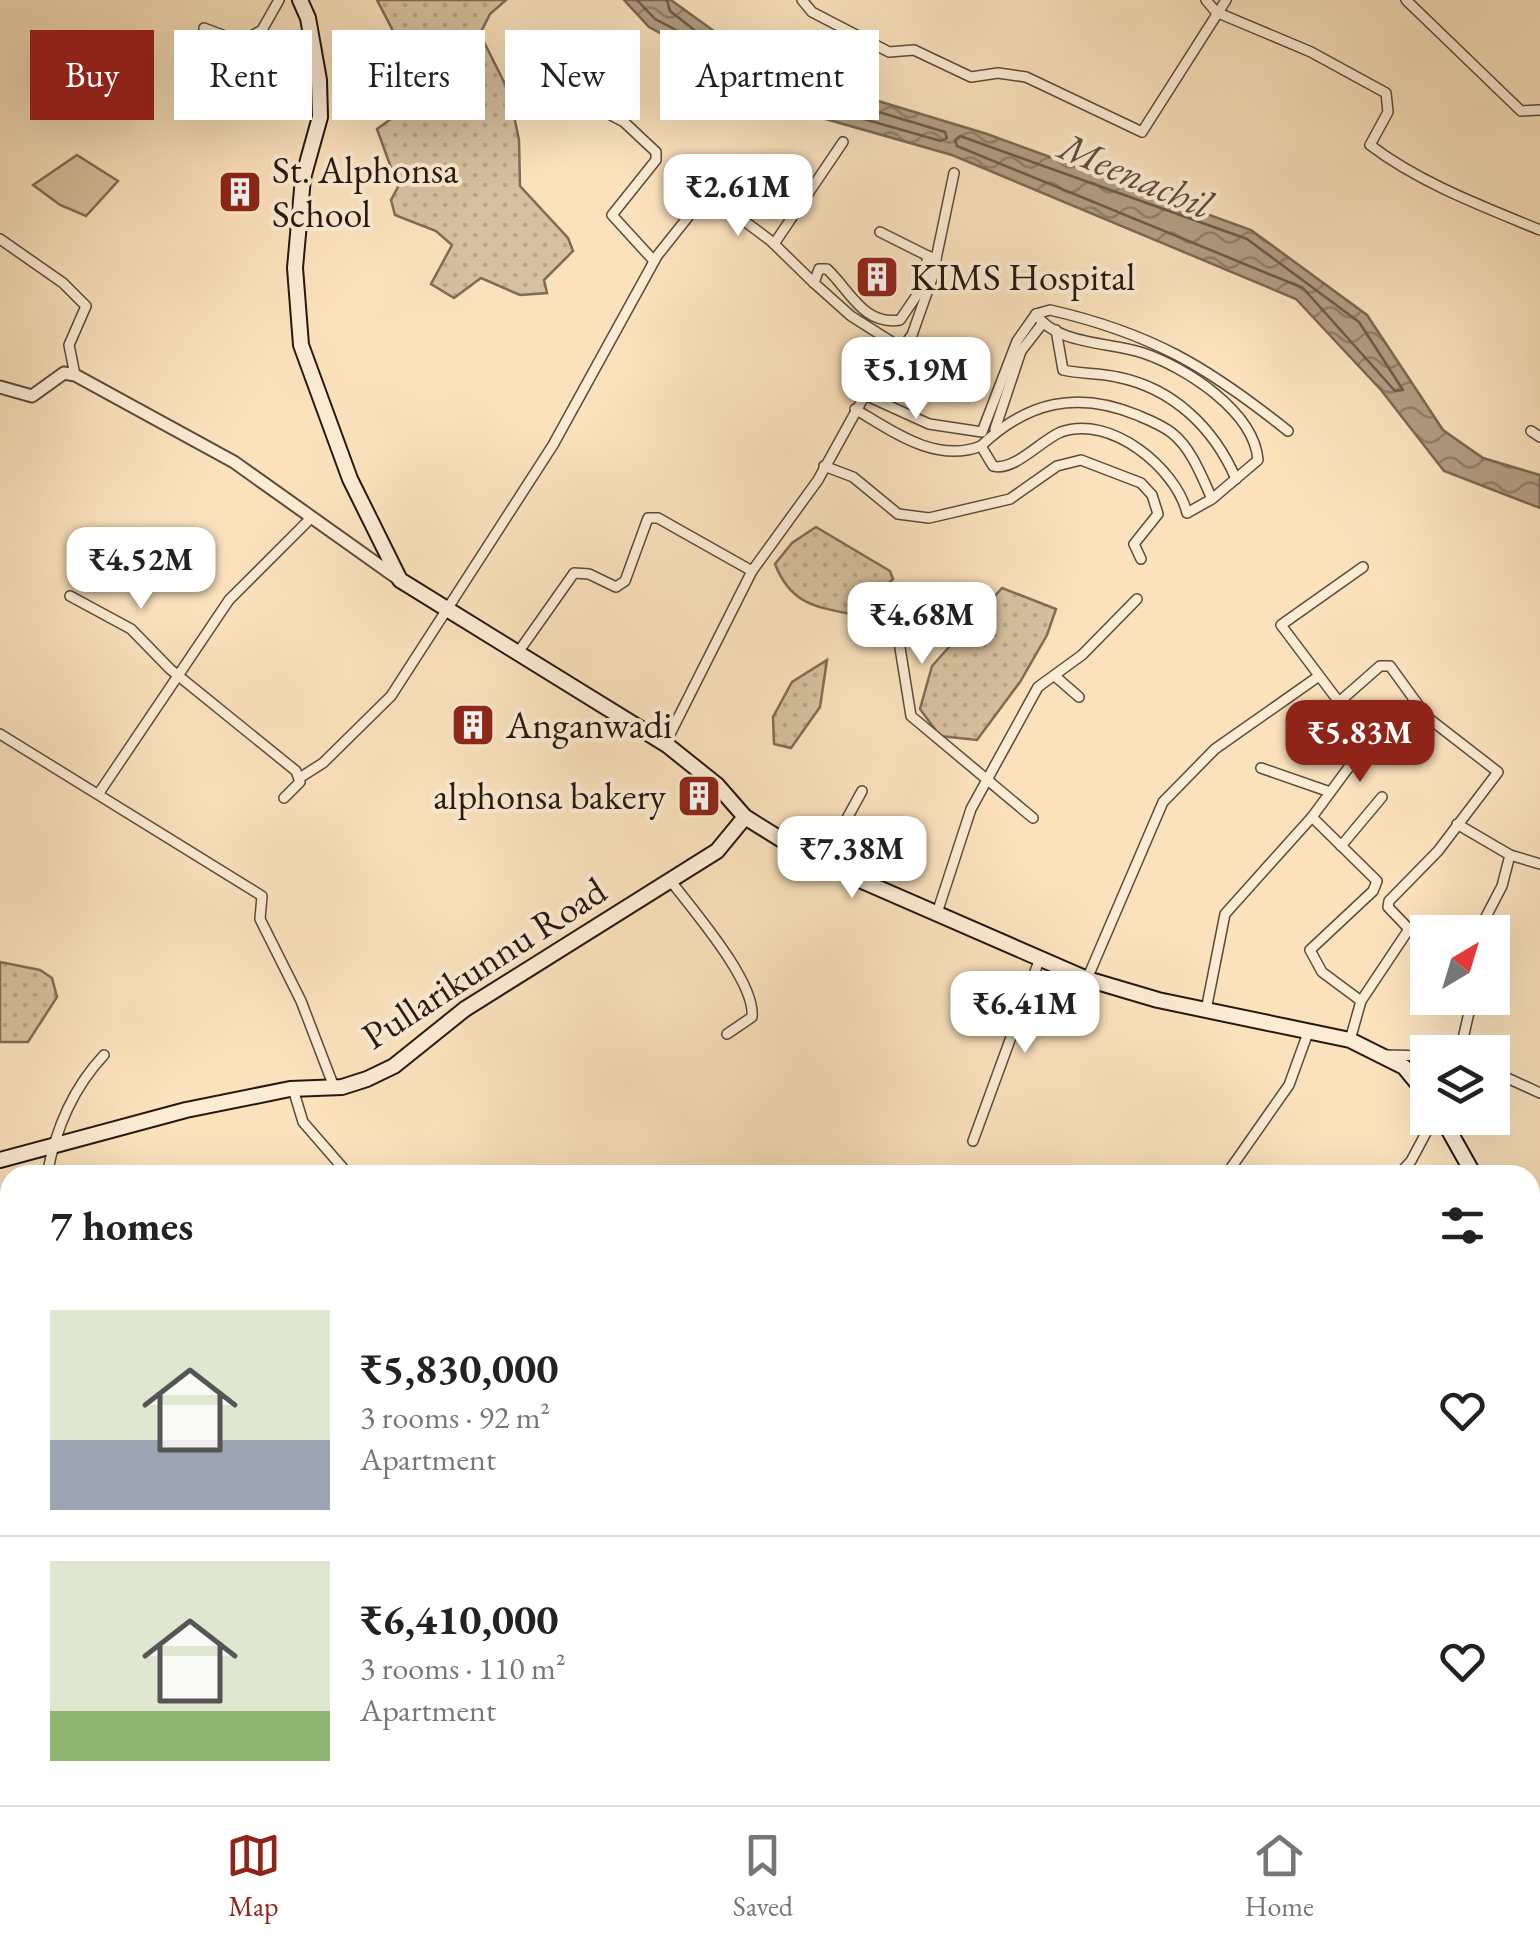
<!DOCTYPE html>
<html lang="en">
<head>
<meta charset="utf-8">
<style>
  body { margin:0; font-family:"EB Garamond",serif; background:#f6f6f6; color:#222; height:100vh; display:flex; flex-direction:column; font-size:38px; white-space:nowrap }
  * { box-sizing:border-box; margin:0 }
  p { font-size:32px; color:#767676 }
  .icon { flex:none; width:55px; height:55px; fill:none; stroke:currentColor; stroke-width:2; stroke-linecap:round; stroke-linejoin:round }
  .map { position:relative; flex:1; overflow:hidden }
  .side { position:absolute; left:0px; top:1165px; width:1540px; height:640px; display:flex; flex-direction:column; background:#fff; border-radius:30px 30px 0 0; box-shadow:0 10px 40px #0002 }
  .side>* { flex:none }
  .hud { position:absolute; left:30px; top:30px; width:1000px; height:90px; display:flex; gap:20px }
  .needle { width:65px; rotate:38deg }
  .controls { position:absolute; left:1410px; top:915px; display:grid; gap:20px }
  .controls a { display:grid; place-items:center; width:100px; height:100px; border-radius:0px; background:#fff; box-shadow:0 10px 40px #0002; font-size:50px }
  .price { position:absolute; translate:-50% -85px; padding:0 22px; border-radius:20px; background:#fff; color:#222; font-size:32px; line-height:65px; filter:drop-shadow(0 2px 5px #0008) }
  .price::after { content:''; position:absolute; left:50%; top:60px; width:30px; height:22px; margin-left:-15px; background:inherit; clip-path:polygon(0 0,100% 0,50% 100%) }
  .price.on { background:#8f2418; color:#fff }
  ul { padding:0; list-style:none }
  li { display:flex; align-items:center; gap:30px; height:250px; padding:0 50px }
  li+li { border-top:2px solid #e0e0e0 }
  li span { display:grid; place-items:center; flex:none; width:280px; height:200px; border-radius:0px; color:#555 }
  li>.icon { margin-inline-start:auto }
  span .icon { width:120px; height:120px; fill:#fffc; stroke-width:1 }
  li b { font-size:42px }
  h2 { display:flex; justify-content:space-between; align-items:center; height:120px; padding:0 50px; font-size:42px }
  .chip { padding:0 35px; border-radius:0px; background:#fff; box-shadow:0 10px 40px #0002; font-size:35px; line-height:90px }
  .chip.on { background:#8f2418; color:#fff }
  .tab-bar { display:flex; justify-content:space-around; align-items:center; height:140px; border-top:2px solid #e0e0e0; background:#fff; font-size:28px; color:#767676 }
  .tab-bar a { display:grid; justify-items:center; gap:5px }
  .tab-bar .on { color:#8f2418 }
  .map>svg:first-child { display:block }
  .grass { fill:url(#grass-dots); stroke:#7f6c57; stroke-width:2.5 }
  .green { fill:#d7c09f; stroke:#7f6c57; stroke-width:2.5 }
  .water { fill:url(#water-waves); stroke:#7b6854; stroke-width:2.5 }
  .lines { fill:none; stroke-linecap:round; stroke-linejoin:round }
  .shore { stroke:#6d5a48; stroke-width:2.5 }
  .stream { stroke:#7b6854; stroke-width:2.5 }
  .minor-casing { stroke:#5c4a3a; stroke-width:12 }
  .tertiary-casing { stroke:#5c4a3a; stroke-width:15 }
  .secondary-casing { stroke:#27180f; stroke-width:18 }
  .minor { stroke:#fcecd4; stroke-width:9 }
  .tertiary { stroke:#fcecd4; stroke-width:11 }
  .secondary { stroke:#fcecd4; stroke-width:14 }
  .labels { text-anchor:middle; stroke-width:8; stroke-linejoin:round; paint-order:stroke }
  .poi-label { font-size:38px; fill:#27180f; stroke:#fcecd4; text-anchor:start }
  .street-label { font-size:38px; fill:#27180f; stroke:#fcecd4 }
  .water-label { font-size:40px; font-style:italic; fill:#5f4d3d; stroke:#fcecd4 }
</style>
</head>
<body>
<div class="map">
<svg width="1540" height="1805" viewBox="0 0 1540 1805">
  <defs>
    <pattern id="grass-dots" width="8" height="8" patternUnits="userSpaceOnUse" patternTransform="scale(2.5)"><rect width="8" height="8" fill="#d7c09f"/><path d="M2 2h.1M6 6h.1" fill="none" stroke="#b9a488" stroke-width="1.8" stroke-linecap="round"/></pattern>
    <pattern id="water-waves" width="16" height="10" patternUnits="userSpaceOnUse" patternTransform="scale(2.5)"><rect width="16" height="10" fill="#b39d82"/><path d="M0 5q4-4 8 0t8 0" fill="none" stroke="#927f69"/></pattern>
  </defs>
  <rect width="100%" height="100%" fill="#fbe2bd"/>
  <filter id="stains"><feTurbulence type="fractalNoise" baseFrequency=".002" numOctaves="4"/><feColorMatrix values="0 0 0 0 .2 0 0 0 0 .09 0 0 0 0 .02 0 0 0 .5 -.17"/></filter>
  <radialGradient id="worn" r=".72"><stop offset=".6" stop-color="#630" stop-opacity="0"/><stop offset="1" stop-color="#630" stop-opacity=".3"/></radialGradient>
  <!-- grass -->
  <g class="grass">
    <path d="M377 0H506L490 14 480 34 509 92 519 140 520 186 568 238 573 251 544 280 547 293 520 295 481 278 454 298 431 284 452 245 436 231 395 215 391 200 398 187 377 129 409 106 414 90 400 80 392 29Z"/>
    <path d="M816 527 890 571 893 579 856 615C816 607 791 605 775 564L792 543Z"/>
    <path d="M1002 588 1056 609 1047 635 1020 682 977 740 940 736 920 709 932 666Z"/>
    <path d="M827 660 820 707 791 748 774 744 773 717 792 682Z"/>
    <path d="M0 962 40 970 52 978 57 997 28 1042H0Z"/>
  </g>
  <!-- green -->
  <path class="green" d="M77 155 118 181 86 216 60 205 33 185Z"/>
  <!-- water -->
  <path class="water" d="M624 0H671L718 34 855 94 987 134 1251 230 1367 315 1443 430 1483 458 1540 475V508L1444 471 1381 390 1296 299 952 155 815 116 649 27Z"/>
  <g class="lines">
    <!-- shore -->
    <g class="shore">
      <path d="M637 0 655 19 701 43 702 36 670 11 667 0"/>
      <path d="M723 48 852 104 945 132 947 138 941 141 818 106 719 57 717 50Z"/>
      <path d="M960 136 1247 239 1359 322 1403 390 1395 391 1303 288 957 146 955 140Z"/>
    </g>
    <!-- stream -->
    <path class="stream" d="M420 1795 430 1805"/>
    <defs>
      <g id="minor">
        <path d="M802 0 812 12 889 52 914 50 971 77 998 73 1026 77 1142 132 1226 0"/>
        <path d="M1206 0 1216 12 1311 52 1386 93 1388 112 1370 145C1420 183 1482 206 1540 230"/>
        <path d="M1406 0 1521 111 1540 110"/>
        <path d="M204 28 241 42 262 30 279 0"/>
        <path d="M584 101 624 122 656 152V160L612 215 654 261"/>
        <path d="M880 232 928 256 921 289 900 320C863 326 849 289 827 269H819L814 283 851 316 903 349"/>
        <path d="M0 239 63 283 86 306 69 345 75 375"/>
        <path d="M774 244 843 142"/>
        <path d="M936 259 954 173"/>
        <path d="M1036 314 1050 310C1151 333 1208 367 1288 431"/>
        <path d="M1056 330 1063 370C1081 374 1100 373 1117 377 1173 388 1214 428 1236 479"/>
        <path d="M865 395 929 424 982 432 1017 341 1036 314C1056 345 1111 342 1143 353 1185 367 1254 411 1258 460L1212 499 1187 513C1176 468 1110 414 1061 432 1041 440 1014 472 993 466L981 446C1027 402 1077 390 1137 415 1149 420 1162 425 1172 433 1192 449 1202 477 1212 499"/>
        <path d="M855 409C892 431 936 464 981 446"/>
        <path d="M995 429 1021 351 1042 324"/>
        <path d="M1531 431 1540 437"/>
        <path d="M824 466 853 477 898 514 929 518 1010 499 1057 466 1081 460 1141 483 1152 495 1158 514 1134 544 1141 559"/>
        <path d="M70 596 131 629 170 669 296 771 300 782 284 798"/>
        <path d="M896 623 911 716 1033 818"/>
        <path d="M519 651 574 573 589 574 616 587 625 581 648 518H658L752 571"/>
        <path d="M1056 677 1079 697"/>
        <path d="M1339 702 1380 666H1390L1427 717 1498 772 1438 851 1389 901 1388 907 1409 929 1361 1001 1350 1040"/>
        <path d="M0 734 262 896 260 919 301 1001 334 1087"/>
        <path d="M665 744 752 571 818 480 865 395 912 335 935 270 936 259 928 256"/>
        <path d="M1261 768 1330 792"/>
        <path d="M301 777 323 763 391 696 553 445 657 256 707 193 771 241 814 283"/>
        <path d="M99 793 229 600 310 519"/>
        <path d="M1312 817 1377 881 1373 891 1310 950 1322 972 1361 1001"/>
        <path d="M1457 824 1510 855"/>
        <path d="M1341 846 1382 797"/>
        <path d="M822 864 862 791"/>
        <path d="M670 880C692 909 756 982 752 1017L727 1034"/>
        <path d="M937 913 971 809 1038 687 1082 655 1137 599"/>
        <path d="M1478 932 1502 886 1510 855 1540 864"/>
        <path d="M1087 979 1163 802 1215 749 1319 676"/>
        <path d="M1206 1010 1225 914 1312 817 1366 744 1339 714V702L1281 625 1363 567"/>
        <path d="M1460 1052 1470 1008 1464 999"/>
        <path d="M1386 1055 1428 1056"/>
        <path d="M1492 1071 1540 1093"/>
        <path d="M293 1089 303 1122 349 1175"/>
        <path d="M973 1141 1040 958"/>
        <path d="M47 1175C55 1131 73 1088 104 1055"/>
        <path d="M1226 1175 1289 1085 1309 1030"/>
        <path d="M1398 1175 1411 1161 1434 1118"/>
        <path d="M1530 1326 1540 1343"/>
        <path d="M0 1377 10 1374"/>
        <path d="M0 1528 9 1544"/>
        <path d="M0 1711 10 1706"/>
        <path d="M27 1795 38 1805"/>
        <path d="M325 1795 335 1805"/>
        <path d="M1450 1795 1461 1805"/>
        <path d="M0 1803 13 1795"/>
        <path d="M294 1805 308 1795"/>
        <path d="M1528 1805 1540 1797"/>
      </g>
      <path id="tertiary" d="M0 387 32 396 64 373 75 375 234 462 397 578"/>
      <g id="secondary">
        <path d="M300 0 308 18 319 80 320 117 303 178 295 268 301 345 350 479 400 580 667 745 717 785 745 817 814 860 1087 979 1158 1000 1350 1040 1404 1067 1428 1096"/>
        <path d="M1442 1118 1474 1175"/>
        <path d="M0 1160 186 1110 290 1089 342 1087 367 1079 394 1066 465 1009 717 851 745 817"/>
        <path d="M1530 1637 1540 1656"/>
      </g>
    </defs>
    <!-- minor casing -->
    <use href="#minor" class="minor-casing"/>
    <!-- tertiary casing -->
    <use href="#tertiary" class="tertiary-casing"/>
    <!-- secondary casing -->
    <use href="#secondary" class="secondary-casing"/>
    <!-- minor -->
    <use href="#minor" class="minor"/>
    <!-- tertiary -->
    <use href="#tertiary" class="tertiary"/>
    <!-- secondary -->
    <use href="#secondary" class="secondary"/>
  </g>
  <!-- icons -->
  <defs>
    <symbol id="building-square" viewBox="-11 -11 22 22"><rect x="-9" y="-9" width="18" height="18" rx="4" fill="#8f2418" stroke="#fcecd4"/><path d="M-4-6H4V6H1V3H-1V6H-4ZM-2.5-4.3h1.7v1.8h-1.7ZM.8-4.3h1.7v1.8H.8ZM-2.5-1h1.7V.8h-1.7ZM.8-1h1.7V.8H.8Z" fill="#fff"/></symbol>
  </defs>
  <g fill-rule="evenodd">
    <use href="#building-square" x="215" y="167" width="50" height="50"/>
    <use href="#building-square" x="852" y="252" width="50" height="50"/>
    <use href="#building-square" x="448" y="700" width="50" height="50"/>
    <use href="#building-square" x="674" y="771" width="50" height="50"/>
  </g>
  <g class="labels">
    <!-- poi labels -->
    <g class="poi-label">
      <text x="272" y="183">St. Alphonsa<tspan x="272" dy="44">School</tspan></text>
      <text x="910" y="290">KIMS Hospital</text>
      <text x="506" y="738">Anganwadi</text>
      <text x="666" y="809" text-anchor="end">alphonsa bakery</text>
    </g>
    <!-- street labels -->
    <g class="street-label">
      <text transform="translate(484 963) rotate(-33)" y="13">Pullarikunnu Road</text>
    </g>
    <!-- water labels -->
    <g class="water-label">
      <text transform="translate(1136 175) rotate(23)" y="14">Meenachil</text>
    </g>
  </g>
  <rect width="100%" height="100%" filter="url(#stains)"/>
  <rect width="100%" height="100%" fill="url(#worn)"/>
</svg>
<div class="controls">
<a><svg class="needle" viewBox="-14 -14 28 28"><path d="M0-13l5 13h-10z" fill="#e53935"/><path d="M0 13l5-13h-10z" fill="#767676"/></svg></a>
<a><svg class="icon" aria-label="layers" viewBox="0 0 24 24"><path d="M12 4l9 5-9 5-9-5zM3 14l9 5 9-5"/></svg></a>
</div>
<b class="price" style="left:738px;top:239px">₹2.61M</b>
<b class="price" style="left:916px;top:422px">₹5.19M</b>
<b class="price" style="left:141px;top:612px">₹4.52M</b>
<b class="price" style="left:922px;top:667px">₹4.68M</b>
<b class="price on" style="left:1360px;top:785px">₹5.83M</b>
<b class="price" style="left:852px;top:901px">₹7.38M</b>
<b class="price" style="left:1025px;top:1056px">₹6.41M</b>
<div class="hud">
<a class="chip on">Buy</a>
<a class="chip">Rent</a>
<a class="chip">Filters</a>
<a class="chip">New</a>
<a class="chip">Apartment</a>
</div>
<section class="side">
<h2>7 homes<svg class="icon" aria-label="filters" viewBox="0 0 24 24"><path d="M4 7h16M4 17h16"/><circle cx="9" cy="7" r="2"/><circle cx="15" cy="17" r="2"/></svg></h2>
<ul>
<li><span style="background:linear-gradient(#dfe7d0 65%,#9aa5b1 0)"><svg class="icon" aria-label="home" viewBox="0 0 24 24"><path d="M3 11l9-7 9 7M6 9v11h12V9"/></svg></span><div><b>₹5,830,000</b><p>3 rooms · 92 m²</p><p>Apartment</p></div><svg class="icon" aria-label="heart" viewBox="0 0 24 24"><path d="M12 20l-8-8c-3-5 5-10 8-4 3-6 11-1 8 4z"/></svg></li>
<li><span style="background:linear-gradient(#dfe7d0 75%,#8fb573 0)"><svg class="icon" aria-label="home" viewBox="0 0 24 24"><path d="M3 11l9-7 9 7M6 9v11h12V9"/></svg></span><div><b>₹6,410,000</b><p>3 rooms · 110 m²</p><p>Apartment</p></div><svg class="icon" aria-label="heart" viewBox="0 0 24 24"><path d="M12 20l-8-8c-3-5 5-10 8-4 3-6 11-1 8 4z"/></svg></li>
</ul>
</section>
</div>
<nav class="tab-bar">
<a class="on"><svg class="icon" aria-label="map" viewBox="0 0 24 24"><path d="M3 6l6-2 6 2 6-2v14l-6 2-6-2-6 2zM9 4v14M15 6v14"/></svg>Map</a>
<a><svg class="icon" aria-label="saved" viewBox="0 0 24 24"><path d="M7 4h10v16l-5-4-5 4z"/></svg>Saved</a>
<a><svg class="icon" aria-label="home" viewBox="0 0 24 24"><path d="M3 11l9-7 9 7M6 9v11h12V9"/></svg>Home</a>
</nav>
</body>
</html>
